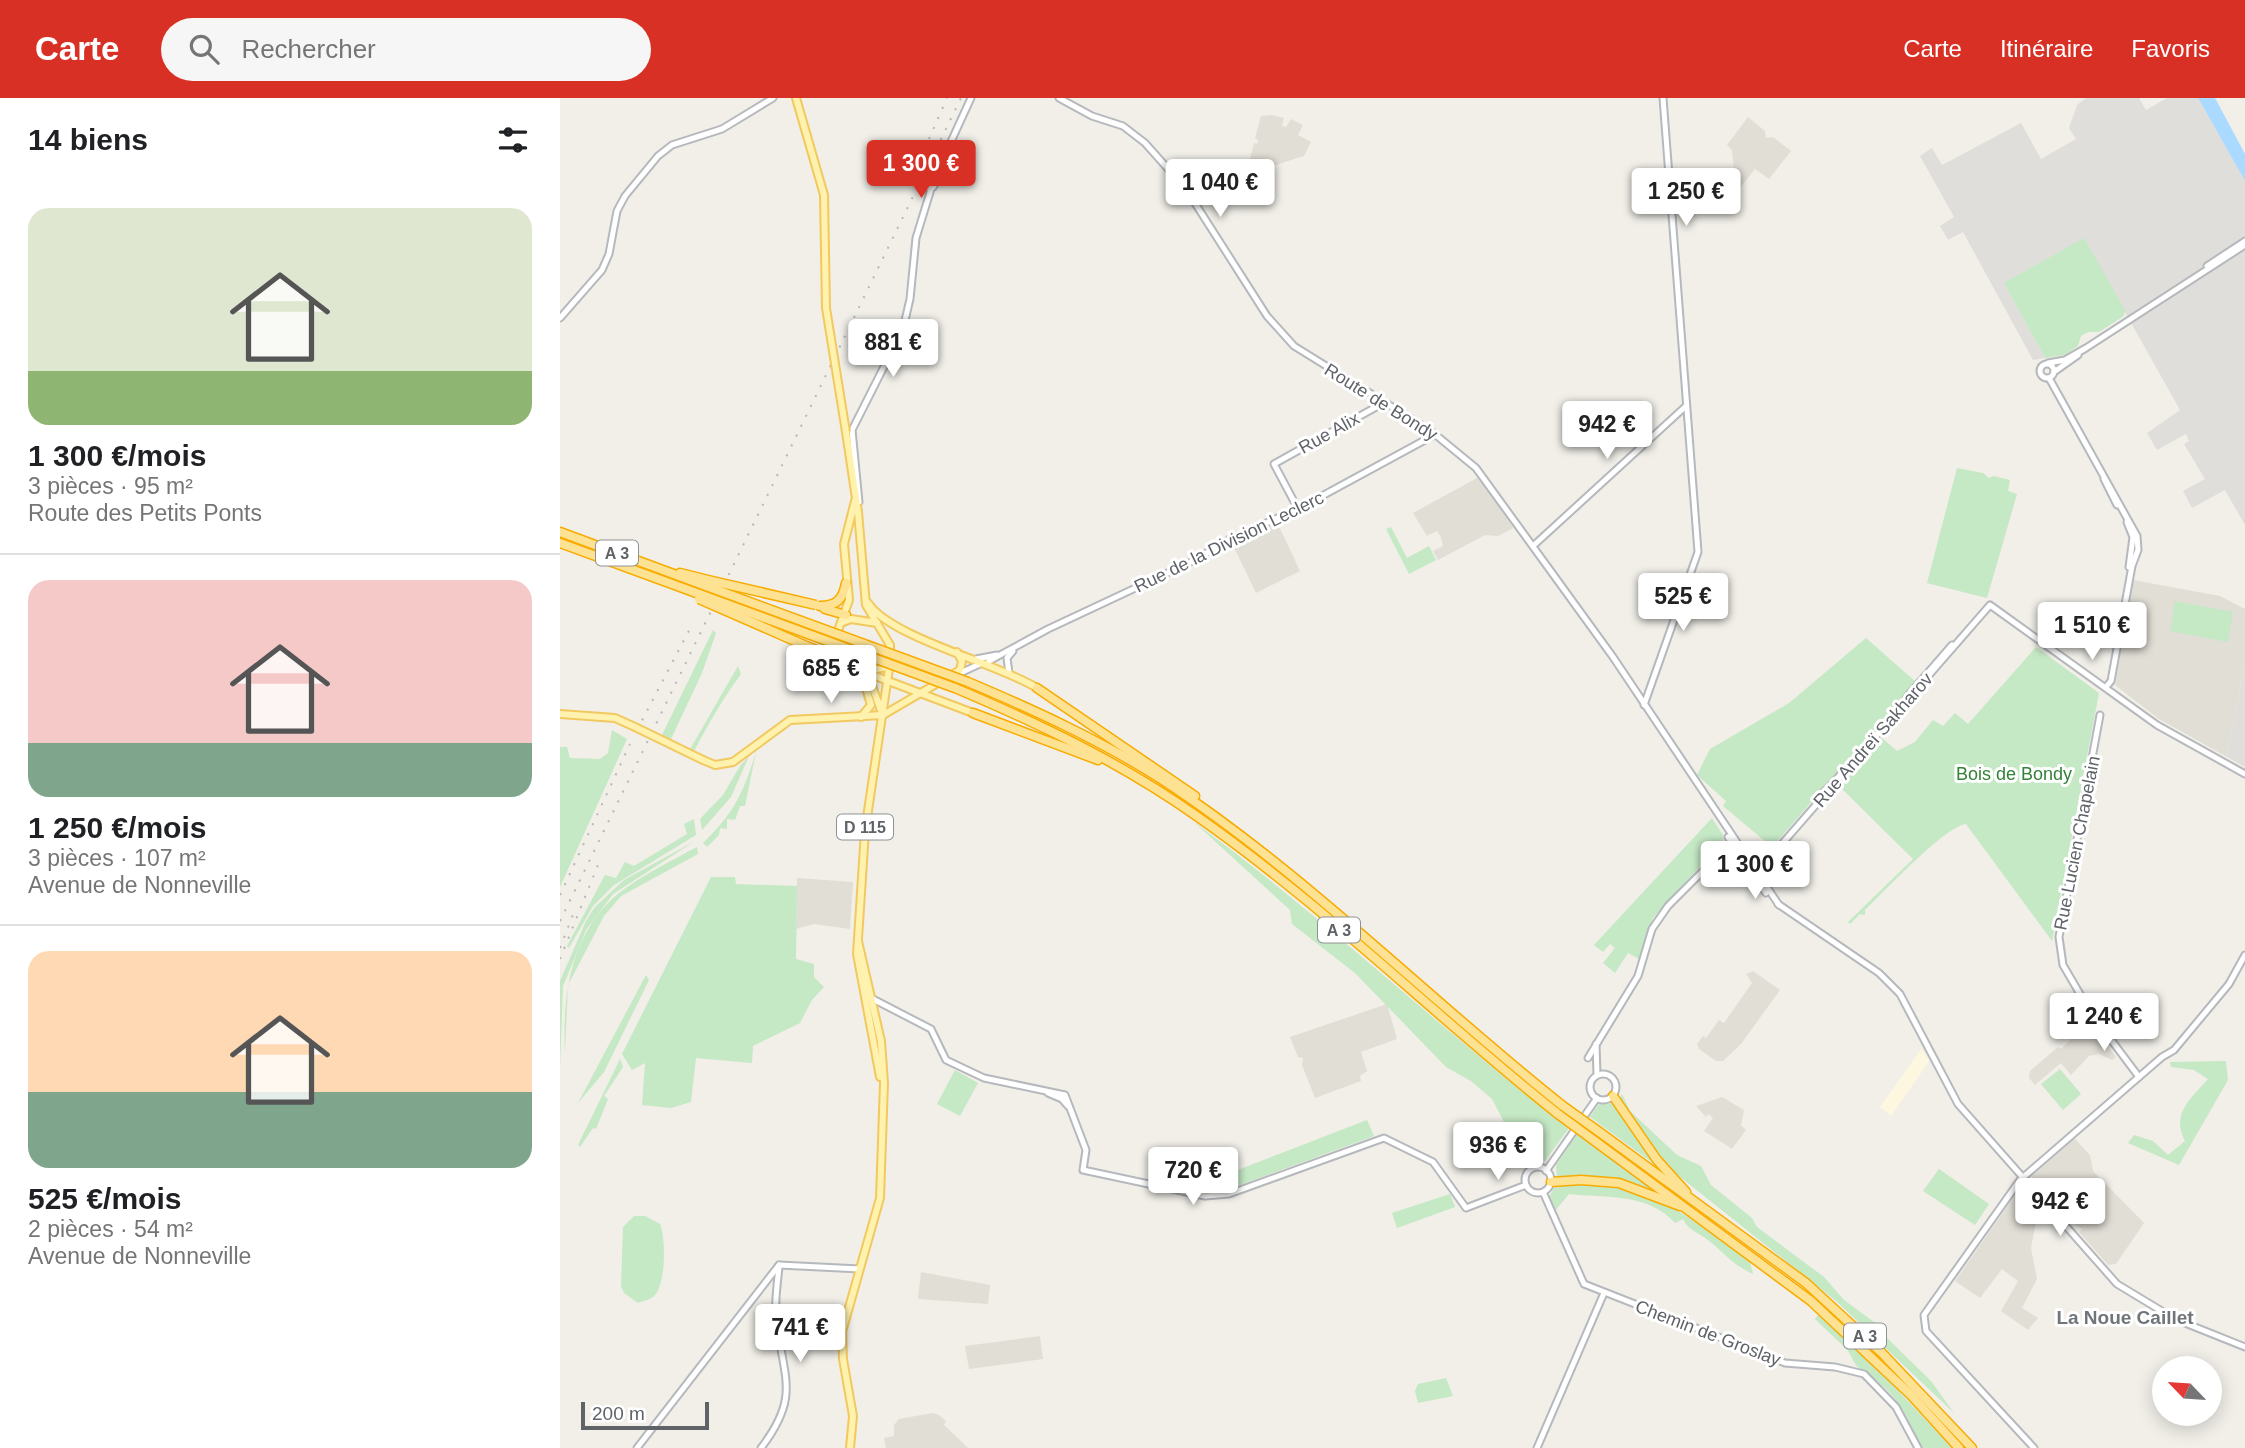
<!DOCTYPE html>
<html lang="fr">
<head>
<meta charset="utf-8">
<style>
  body { margin:0; font-family:Arial,sans-serif; background:#f6f6f6; color:#202124; height:100vh; display:flex; flex-direction:column; font-size:26px; white-space:nowrap }
  * { box-sizing:border-box; margin:0 }
  p { font-size:23px; color:#757577 }
  .icon { flex:none; width:38px; height:38px; fill:none; stroke:currentColor; stroke-width:2; stroke-linecap:round; stroke-linejoin:round }
  .map { position:relative; flex:1; overflow:hidden }
  .panel { display:flex; flex-direction:column; background:#fff; width:560px }
  .panel>* { flex:none }
  .needle { width:46px; rotate:295deg }
  .fabs { position:absolute; left:1592px; top:1258px; display:grid; gap:14px }
  .fabs a { display:grid; place-items:center; width:70px; height:70px; border-radius:50%; background:#fff; box-shadow:0 4px 18px #0003; font-size:35px }
  .scale { position:absolute; left:21px; bottom:18px; width:128px; box-sizing:border-box; padding-left:7px; border:4px solid #5f6368; border-top:0; font-size:19px; line-height:24px; white-space:nowrap; color:#5f6368; -webkit-text-stroke:5px #fff; paint-order:stroke }
  .price { position:absolute; translate:-50% -60px; padding:0 16px; border-radius:7px; background:#fff; color:#222; font-size:23px; line-height:46px; filter:drop-shadow(0 2px 4px #0008) }
  .price::after { content:''; position:absolute; left:50%; top:42px; width:21px; height:16px; margin-left:-10px; background:inherit; clip-path:polygon(0 0,100% 0,50% 100%) }
  .price.current { background:#d93025; color:#fff }
  ul { padding:0; list-style:none }
  li { display:grid; align-content:center; gap:14px; height:371px; padding:0 28px }
  li+li { border-top:2px solid #e0e0e0 }
  li span { display:grid; place-items:center; height:217px; border-radius:21px; color:#555 }
  li>.icon { margin-inline-start:auto }
  span .icon { width:126px; height:126px; fill:#fffc; stroke-width:1 }
  li b { font-size:30px }
  h2 { display:flex; justify-content:space-between; align-items:center; height:84px; padding:0 28px; font-size:30px }
  header { display:flex; align-items:center; gap:42px; box-sizing:border-box; height:98px; padding:0 35px; background:#d93025; color:#fff }
  header strong { font-size:33px }
  nav { display:flex; gap:38px; margin-inline-start:auto; font-size:24px }
  .search { width:490px; height:63px; background:#f6f6f6; display:flex; align-items:center; gap:18px; box-sizing:border-box; padding:0 24px; border-radius:38px; color:#757577; font-size:26px }
  main { display:flex; flex:1; min-height:0 }
  .map>svg:first-child { display:block }
  .commercial { fill:#fef7e0 }
  .industrial { fill:#e0deda }
  .education { fill:#e1ded6 }
  .green { fill:#c5e8c5 }
  .water { fill:#aadaff }
  .lines { fill:none; stroke-linecap:round; stroke-linejoin:round }
  .minor-casing { stroke:#b5b8bc; stroke-width:9 }
  .major-casing { stroke:#f2c960; stroke-width:10 }
  .highway-casing { stroke:#f9ab00; stroke-width:11 }
  .minor { stroke:#fff; stroke-width:5 }
  .major { stroke:#fff2af; stroke-width:6 }
  .highway { stroke:#fde293; stroke-width:8 }
  .rail { stroke:#b6b7b8; stroke-width:2; stroke-dasharray:2 9; stroke-linecap:butt }
  .major-bridge-casing { stroke:#f2c960; stroke-width:10; stroke-linecap:butt }
  .highway-bridge-casing { stroke:#f9ab00; stroke-width:11; stroke-linecap:butt }
  .major-bridge { stroke:#fff2af; stroke-width:6 }
  .highway-bridge { stroke:#fde293; stroke-width:8 }
  .labels { text-anchor:middle; stroke-width:6; stroke-linejoin:round; paint-order:stroke }
  .shield { fill:#fff; stroke:#8f9295; stroke-width:2 }
  .shield-label { font-size:16px; font-weight:bold; fill:#5f6368 }
  .street-label { font-size:18px; fill:#5f6368; stroke:#fff }
  .park-label { font-size:18px; fill:#348238; stroke:#fff }
  .neighbourhood-label { font-size:19px; font-weight:bold; fill:#70757a; stroke:#fff }
</style>
</head>
<body>
<header>
<strong>Carte</strong>
<div class="search"><svg class="icon" aria-label="search" viewBox="0 0 24 24"><circle cx="10" cy="10" r="6"/><path d="M15 15l6 6"/></svg>Rechercher</div>
<nav><a>Carte</a><a>Itinéraire</a><a>Favoris</a></nav>
</header>
<main>
<section class="panel">
<h2>14 biens<svg class="icon" aria-label="filters" viewBox="0 0 24 24"><path d="M4 7h16M4 17h16"/><circle cx="9" cy="7" r="2"/><circle cx="15" cy="17" r="2"/></svg></h2>
<ul>
<li><span style="background:linear-gradient(#dfe7d0 75%,#8fb573 0)"><svg class="icon" aria-label="home" viewBox="0 0 24 24"><path d="M3 11l9-7 9 7M6 9v11h12V9"/></svg></span><div><b>1 300 €/mois</b><p>3 pièces · 95 m²</p><p>Route des Petits Ponts</p></div></li>
<li><span style="background:linear-gradient(#f6c9c9 75%,#7fa58c 0)"><svg class="icon" aria-label="home" viewBox="0 0 24 24"><path d="M3 11l9-7 9 7M6 9v11h12V9"/></svg></span><div><b>1 250 €/mois</b><p>3 pièces · 107 m²</p><p>Avenue de Nonneville</p></div></li>
<li><span style="background:linear-gradient(#ffd9b3 65%,#7fa58c 0)"><svg class="icon" aria-label="home" viewBox="0 0 24 24"><path d="M3 11l9-7 9 7M6 9v11h12V9"/></svg></span><div><b>525 €/mois</b><p>2 pièces · 54 m²</p><p>Avenue de Nonneville</p></div></li>
</ul>
</section>
<div class="map">
<svg width="1685" height="1350" viewBox="0 0 1685 1350">
  <rect width="100%" height="100%" fill="#f1efe8"/>
  <!-- commercial -->
  <path class="commercial" d="M1361 951 1369 962 1366 968 1331 1018 1320 1009Z"/>
  <!-- industrial -->
  <g class="industrial">
    <path d="M1526 0H1579L1586 12 1607 0H1638L1685 83V427L1665 392 1632 410 1623 393 1645 381 1624 346 1629 343 1626 336 1597 352 1587 335 1620 312 1524 141 1444 185 1485 260 1473 262 1403 134 1388 142 1380 128 1394 119 1360 58 1372 50 1382 67 1461 25 1481 61 1516 41 1509 30 1517 7Z"/>
    <path d="M1685 564V669L1667 659Z"/>
  </g>
  <!-- education -->
  <g class="education">
    <path d="M711 17 724 20 722 28 726 29 731 21 743 27 738 37 751 44 744 58 697 73 690 61 694 45 697 46 698 42 695 40 701 18Z"/>
    <path d="M1188 19 1205 33 1206 40 1213 39 1231 53 1209 81 1195 71 1176 95 1172 52 1167 47Z"/>
    <path d="M917 380 930 393 953 430 938 438 925 437 878 462 873 453 883 448 881 439 877 433 867 438 853 415Z"/>
    <path d="M716 422 740 473 696 495 670 441Z"/>
    <path d="M1573 482 1660 498 1685 511V564L1667 659 1599 621 1555 587Z"/>
    <path d="M237 780 293 784 290 831 254 826 236 831Z"/>
    <path d="M1193 873 1220 892 1181 946 1163 963H1156L1139 951 1137 946 1143 938 1146 940 1159 922 1164 925 1192 885 1186 876Z"/>
    <path d="M827 906 837 941 801 954 807 973 800 978 801 983 755 1000 742 967 743 960 738 959 730 939Z"/>
    <path d="M1528 924 1556 959 1552 962 1539 956 1529 958 1511 977 1501 965 1475 987 1469 980 1470 973 1498 949 1501 951Z"/>
    <path d="M1162 999 1184 1012 1181 1027 1186 1032 1172 1051 1144 1033 1153 1020 1148 1016 1146 1019 1136 1008Z"/>
    <path d="M1514 1040 1530 1057 1533 1073 1584 1125 1556 1166 1548 1167 1519 1134 1522 1131 1511 1124 1471 1078Z"/>
    <path d="M1460 1090 1472 1099 1476 1124 1471 1150 1477 1181 1462 1210 1478 1220 1468 1232 1441 1213 1458 1183 1442 1171 1420 1200 1395 1183Z"/>
    <path d="M361 1174 430 1187 428 1206 358 1201Z"/>
    <path d="M480 1238 483 1261 409 1271 405 1248Z"/>
    <path d="M373 1315 379 1317 386 1323 384 1327 408 1350H326L324 1340 334 1338V1327L339 1321Z"/>
  </g>
  <!-- green -->
  <g class="green">
    <path d="M1524 140 1565 212 1564 218 1539 234H1528L1521 238 1518 248 1505 257 1485 260 1444 185Z"/>
    <path d="M1397 370 1423 375 1429 380 1434 378 1450 382 1448 393 1457 396 1427 500 1367 485Z"/>
    <path d="M831 429 847 460 869 448 876 462 849 476 826 431Z"/>
    <path d="M1615 503 1673 514 1668 544 1610 533Z"/>
    <path d="M153 532 156 535 142 575 110 643 101 639Z"/>
    <path d="M1306 540 1356 584 1212 749 1163 708 1166 703 1137 677 1150 651 1229 605Z"/>
    <path d="M1476 549 1539 595 1492 843 1406 726C1385 728 1324 794 1305 812V817L1300 816 1290 826 1288 824 1353 761 1279 688 1322 640 1337 653 1355 644 1373 622 1383 628 1395 615 1408 626Z"/>
    <path d="M178 568 181 576C163 600 147 628 133 655L129 653Z"/>
    <path d="M52 632 67 641 0 789V649H7L10 660 40 661 48 655Z"/>
    <path d="M196 654 185 708H180L175 722 167 721V731L160 730 159 737 147 749 143 745C174 715 183 696 196 654Z"/>
    <path d="M189 658 171 699 142 732 140 721 163 697 180 668Z"/>
    <path d="M592 681 710 765 1016 1024 955 976 698 758Z"/>
    <path d="M1152 720 1163 737V743L1093 820 1081 862 1068 855 1055 875 1043 865 1055 850 1050 846 1043 854 1034 847Z"/>
    <path d="M134 721 136 737 54 787 33 808 9 850 7 848 45 777 56 780 65 764 74 768 127 736 124 726Z"/>
    <path d="M634 724C764 819 880 932 1009 1030L985 1063 972 1064 964 1047 955 1045 932 1001 911 983 886 969 795 875 732 826 730 812Z"/>
    <path d="M135 743 53 796 26 832 3 888 0 970V883L26 823 35 809 64 782Z"/>
    <path d="M137 749 138 756 61 798 44 818 8 887 5 954C2 894 12 827 66 790 88 774 113 762 137 749Z"/>
    <path d="M151 779H175L176 786 237 788 236 861 254 866V879L264 889 252 902 240 925 193 948 192 965 136 960 131 1004 111 1010 82 1007 85 965 72 972 62 956Z"/>
    <path d="M86 877 89 882 44 974 18 1005Z"/>
    <path d="M60 961 63 969 44 998 48 1001 36 1031 33 1030 20 1049 18 1047Z"/>
    <path d="M1666 963 1668 982 1619 1067 1568 1045 1574 1037 1593 1043 1608 1057 1625 1043C1611 1015 1630 1002 1648 981L1634 972 1611 969 1610 964Z"/>
    <path d="M1500 971 1521 996 1503 1012 1481 986Z"/>
    <path d="M395 972 418 985 400 1018 377 1006Z"/>
    <path d="M1062 996 1070 1013 1117 1057 1141 1068 1151 1087 1192 1120 1197 1129 1264 1179 1284 1202 1325 1232 1324 1237 1371 1283 1394 1315 1276 1203 1114 1074 1094 1054 1059 1001Z"/>
    <path d="M1054 1005 1101 1071 1030 1019 1039 1006Z"/>
    <path d="M807 1022 814 1038 669 1091 665 1077Z"/>
    <path d="M1017 1036 1105 1099C1060 1079 1044 1082 997 1080L996 1067Z"/>
    <path d="M1379 1071 1429 1106 1415 1127 1363 1093Z"/>
    <path d="M997 1085C1014 1086 1031 1084 1047 1086 1102 1093 1147 1133 1190 1164L1193 1176C1170 1165 1166 1156 1148 1142 1139 1135 1128 1132 1123 1121L1115 1125C1089 1095 1046 1100 1009 1096L995 1113 989 1099Z"/>
    <path d="M890 1096 895 1109 837 1130 832 1115Z"/>
    <path d="M74 1118H85L100 1126C106 1141 106 1187 94 1198 90 1202 83 1203 78 1205L64 1195 61 1188 63 1129Z"/>
    <path d="M1258 1217 1317 1270 1392 1350H1361C1343 1308 1336 1295 1298 1269 1294 1266 1291 1256 1287 1252 1277 1241 1265 1231 1255 1221Z"/>
    <path d="M886 1280 893 1298 858 1305 855 1293 858 1286Z"/>
  </g>
  <!-- water -->
  <path class="water" d="M1638 0H1655L1685 56V83Z"/>
  <g class="lines">
    <defs>
      <g id="minor">
        <path d="M499 0 532 18 563 28 585 45 626 91 707 218 734 248 871 333 916 370 1053 559 1219 807"/>
        <circle cx="370" cy="86" r="4.5"/>
        <path d="M373 83 411 0"/>
        <path d="M1647 168 1685 143"/>
        <path d="M0 220 42 172 49 156 57 113 65 98 98 58 112 47 162 31 213 0"/>
        <path d="M1488 265 1505 262 1526 250 1685 147"/>
        <circle cx="1487" cy="273" r="7"/>
        <path d="M1494 274 1518 257"/>
        <path d="M1489 280 1577 438 1578 452 1572 468 1551 583 1546 589"/>
        <path d="M1544 381 1557 407"/>
        <path d="M299 404 292 332 343 231 350 201 356 140 371 91"/>
        <path d="M738 411 714 366 825 304"/>
        <path d="M1567 424 1573 439 1569 469"/>
        <path d="M973 448 1126 308"/>
        <path d="M416 561 437 557"/>
        <path d="M429 563 488 531 633 463 670 441 738 411 876 336"/>
        <path d="M449 575 447 560 453 553"/>
        <path d="M396 577 422 565"/>
        <path d="M1346 600 1392 547"/>
        <path d="M1084 607 1138 454 1103 0"/>
        <path d="M1261 697 1283 674"/>
        <path d="M1168 739 1206 795"/>
        <path d="M1147 768 1165 767 1190 779 1194 778 1430 507 1597 627 1685 676"/>
        <path d="M1218 806 1319 875 1340 896 1398 1006 1557 1186 1615 1221 1685 1249"/>
        <path d="M311 900 371 931 386 962 424 980 505 997 526 1052 523 1072 645 1098 669 1096 824 1040 873 1064 906 1110 966 1087"/>
        <path d="M1527 908 1503 867 1499 839 1540 617"/>
        <path d="M1531 915 1579 979"/>
        <path d="M1036 946 1037 977"/>
        <path d="M1028 960 1078 878 1092 831 1108 808 1155 761 1167 757 1199 759 1213 752"/>
        <circle cx="1043" cy="989" r="13"/>
        <path d="M488 995 502 1001 508 1008"/>
        <circle cx="978" cy="1082" r="13"/>
        <path d="M986 1073 1037 1000"/>
        <path d="M983 1094 1024 1186 1225 1265 1275 1269 1304 1276 1336 1309 1358 1350"/>
        <path d="M219 1167 300 1171"/>
        <path d="M77 1350 219 1167"/>
        <path d="M201 1350C239 1300 225 1283 217 1228 214 1208 217 1188 219 1169"/>
        <path d="M977 1350 1044 1195"/>
        <path d="M1474 1350 1366 1233 1364 1217 1460 1082 1602 959 1614 952 1669 886 1685 857"/>
      </g>
      <g id="major">
        <path d="M236 0 264 97 266 210"/>
        <path d="M286 334 298 414 306 507 330 547V559L326 569 308 573"/>
        <path d="M295 403 284 446 289 502 276 538 280 549 294 567 315 578 413 615"/>
        <path d="M308 505C331 540 437 565 477 590"/>
        <path d="M283 524 291 521 317 525"/>
        <path d="M297 571 312 588 322 615"/>
        <path d="M0 616 55 620 75 629"/>
        <path d="M301 619 311 607 303 580"/>
        <path d="M143 662 155 667 173 664 230 622 323 617 400 572 402 563 397 554"/>
        <path d="M320 979 297 856 305 733 330 564"/>
        <path d="M290 1350 293 1318 283 1261 282 1234 320 1100 324 985 321 943 298 843"/>
      </g>
      <g id="highway">
        <path d="M0 434 146 488"/>
        <path d="M0 445 142 497"/>
        <path d="M120 475 148 482"/>
        <path d="M260 508C277 508 283 501 286 485"/>
        <path d="M265 511 286 517"/>
        <path d="M244 547 294 567"/>
        <path d="M408 584C474 612 540 642 601 681 746 776 868 901 1003 1008"/>
        <path d="M395 590C480 626 562 665 638 719 765 808 876 919 998 1016"/>
        <path d="M477 590 635 698"/>
        <path d="M413 615 538 662"/>
        <path d="M1053 998 1097 1062 1126 1094"/>
        <path d="M1038 1033 1246 1185 1321 1254 1412 1350"/>
        <path d="M1032 1041 1251 1203 1351 1297 1399 1350"/>
        <path d="M991 1084 1021 1082 1059 1085 1120 1108"/>
      </g>
    </defs>
    <!-- minor casing -->
    <use href="#minor" class="minor-casing"/>
    <!-- major casing -->
    <use href="#major" class="major-casing"/>
    <!-- highway casing -->
    <use href="#highway" class="highway-casing"/>
    <!-- minor -->
    <use href="#minor" class="minor"/>
    <!-- major -->
    <use href="#major" class="major"/>
    <!-- highway -->
    <use href="#highway" class="highway"/>
    <!-- rail -->
    <g class="rail">
      <path d="M369 41 387 0"/>
      <path d="M77 632 133 525"/>
      <path d="M0 797 70 646"/>
      <path d="M0 823 401 0"/>
      <path d="M0 850 14 814"/>
      <path d="M0 861 40 762"/>
    </g>
    <defs>
      <g id="major-bridge">
        <path d="M266 210 286 334"/>
        <path d="M75 629 143 662"/>
      </g>
      <g id="highway-bridge">
        <path d="M148 482 256 507"/>
        <path d="M146 488 408 584"/>
        <path d="M142 497 395 590"/>
        <path d="M139 501 244 547"/>
        <path d="M1003 1008 1038 1033"/>
        <path d="M998 1016 1032 1041"/>
      </g>
    </defs>
    <!-- major-bridge casing -->
    <use href="#major-bridge" class="major-bridge-casing"/>
    <!-- highway-bridge casing -->
    <use href="#highway-bridge" class="highway-bridge-casing"/>
    <!-- major-bridge -->
    <use href="#major-bridge" class="major-bridge"/>
    <!-- highway-bridge -->
    <use href="#highway-bridge" class="highway-bridge"/>
  </g>
  <g class="labels">
    <!-- shield labels -->
    <g class="shield">
      <rect x="36" y="442.5" width="42" height="25" rx="5"/>
      <rect x="277" y="716.5" width="56" height="25" rx="5"/>
      <rect x="758" y="819.5" width="42" height="25" rx="5"/>
      <rect x="1284" y="1225.5" width="42" height="25" rx="5"/>
    </g>
    <g class="shield-label">
      <text x="57" y="461">A 3</text>
      <text x="305" y="735">D 115</text>
      <text x="779" y="838">A 3</text>
      <text x="1305" y="1244">A 3</text>
    </g>
    <!-- street labels -->
    <g class="street-label">
      <text transform="translate(821 304) rotate(32)" y="6">Route de Bondy</text>
      <text transform="translate(769 335) rotate(-29)" y="6">Rue Alix</text>
      <text transform="translate(669 444) rotate(-26)" y="6">Rue de la Division Leclerc</text>
      <text transform="translate(1313 642) rotate(-49)" y="6">Rue Andreï Sakharov</text>
      <text transform="translate(1517 745) rotate(-79)" y="6">Rue Lucien Chapelain</text>
      <text transform="translate(1148 1235) rotate(21)" y="6">Chemin de Groslay</text>
    </g>
    <!-- park labels -->
    <g class="park-label">
      <text x="1454" y="682">Bois de Bondy</text>
    </g>
    <!-- neighbourhood labels -->
    <g class="neighbourhood-label">
      <text x="1565" y="1226">La Noue Caillet</text>
    </g>
  </g>
</svg>
<div class="fabs">
<a><svg class="needle" viewBox="-14 -14 28 28"><path d="M0-13l5 13h-10z" fill="#e53935"/><path d="M0 13l5-13h-10z" fill="#757577"/></svg></a>
</div>
<div class="scale">200 m</div>
<b class="price current" style="left:361px;top:102px">1 300 €</b>
<b class="price" style="left:660px;top:121px">1 040 €</b>
<b class="price" style="left:1126px;top:130px">1 250 €</b>
<b class="price" style="left:333px;top:281px">881 €</b>
<b class="price" style="left:1047px;top:363px">942 €</b>
<b class="price" style="left:1123px;top:535px">525 €</b>
<b class="price" style="left:1532px;top:564px">1 510 €</b>
<b class="price" style="left:271px;top:607px">685 €</b>
<b class="price" style="left:1195px;top:803px">1 300 €</b>
<b class="price" style="left:1544px;top:955px">1 240 €</b>
<b class="price" style="left:938px;top:1084px">936 €</b>
<b class="price" style="left:633px;top:1109px">720 €</b>
<b class="price" style="left:1500px;top:1140px">942 €</b>
<b class="price" style="left:240px;top:1266px">741 €</b>
</div>
</main>
</body>
</html>
